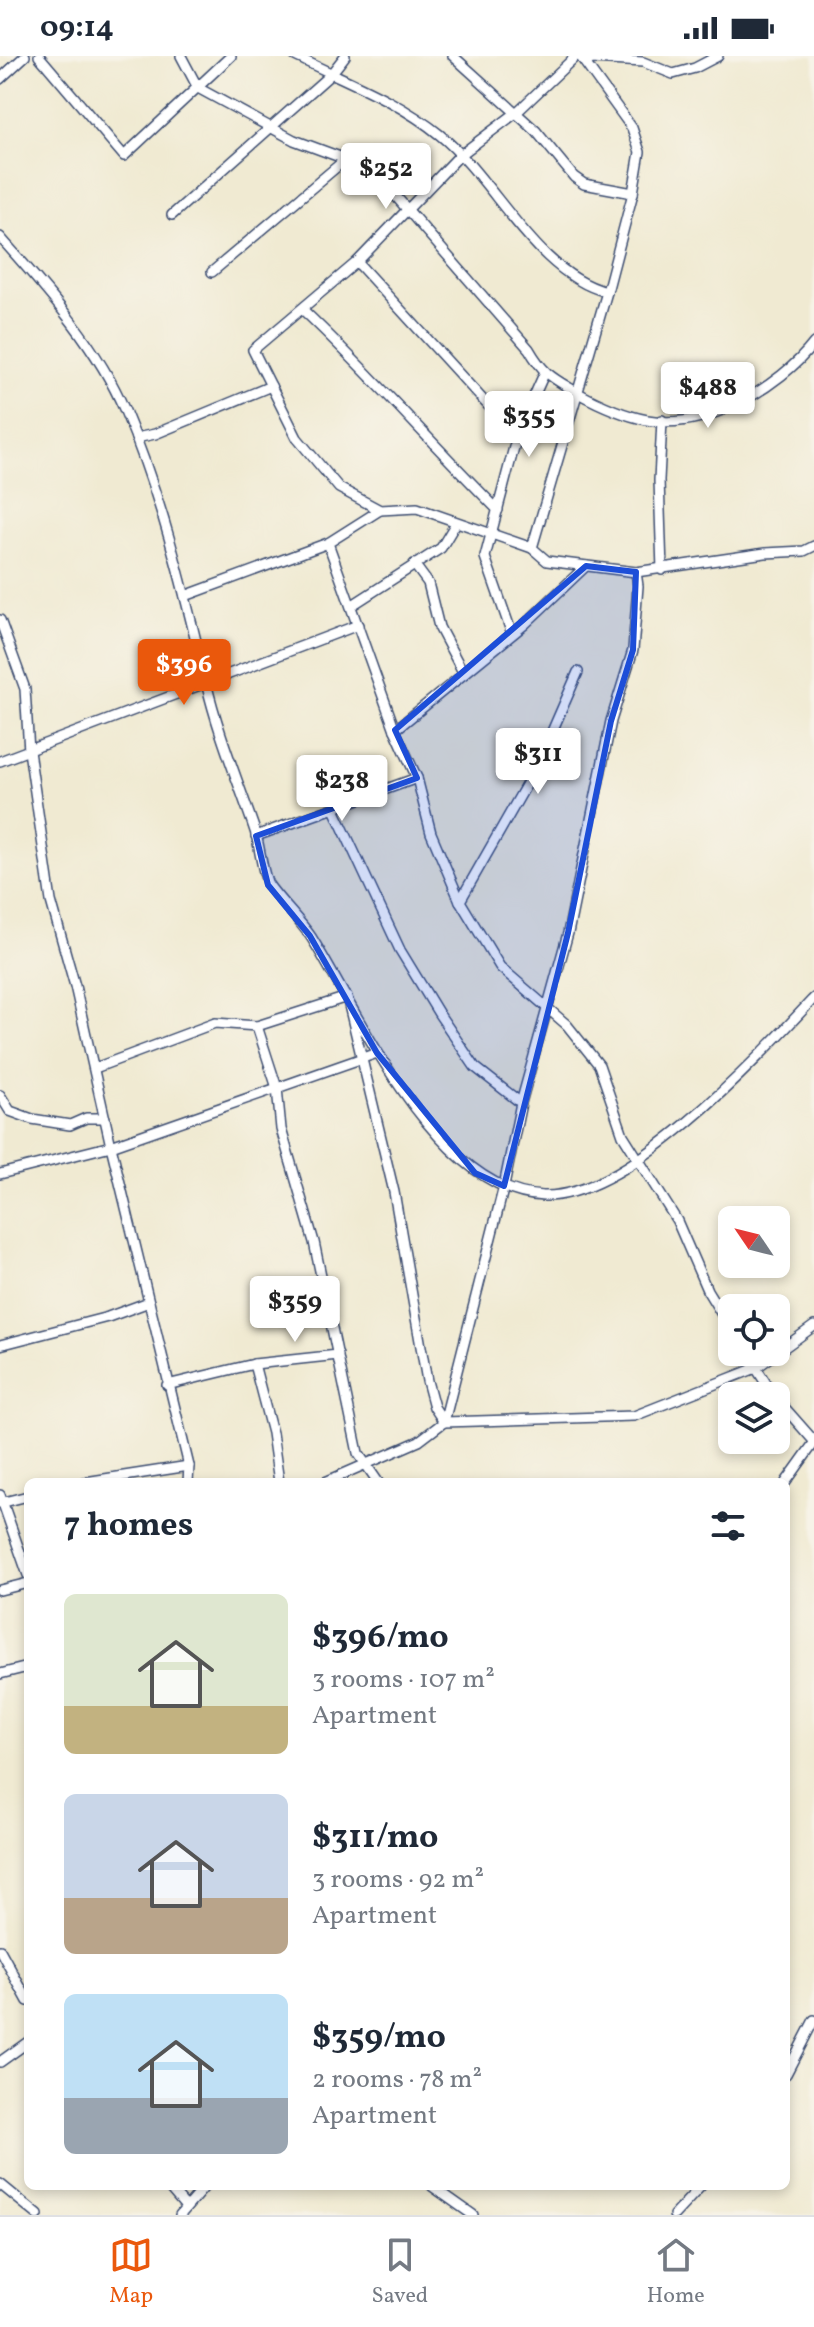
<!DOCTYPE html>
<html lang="en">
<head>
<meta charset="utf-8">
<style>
  body { margin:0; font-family:Vollkorn,serif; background:#f6f6f7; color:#1f2937; height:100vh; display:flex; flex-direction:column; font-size:30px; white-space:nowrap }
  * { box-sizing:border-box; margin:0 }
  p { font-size:26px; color:#747a83 }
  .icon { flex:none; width:44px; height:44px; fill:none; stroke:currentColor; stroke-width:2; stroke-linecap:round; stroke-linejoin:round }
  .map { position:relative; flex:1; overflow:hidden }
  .panel { position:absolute; left:24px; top:1422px; width:766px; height:712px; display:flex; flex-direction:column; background:#fff; border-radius:12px; box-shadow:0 4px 12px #0003 }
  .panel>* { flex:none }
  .needle { width:52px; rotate:305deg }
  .tools { position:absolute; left:718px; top:1150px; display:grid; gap:16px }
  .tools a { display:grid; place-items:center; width:72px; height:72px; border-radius:12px; background:#fff; box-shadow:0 4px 12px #0003; font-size:40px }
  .price { position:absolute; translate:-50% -68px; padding:0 18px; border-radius:8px; background:#fff; color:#222; font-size:26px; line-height:52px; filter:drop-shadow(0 2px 4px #0008) }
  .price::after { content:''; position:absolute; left:50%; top:48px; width:24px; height:18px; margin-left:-12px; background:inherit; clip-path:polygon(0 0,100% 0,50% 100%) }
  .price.active { background:#ea580c; color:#fff }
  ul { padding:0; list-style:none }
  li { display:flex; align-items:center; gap:24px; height:200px; padding:0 40px }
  li span { display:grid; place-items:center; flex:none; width:224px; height:160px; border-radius:12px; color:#555 }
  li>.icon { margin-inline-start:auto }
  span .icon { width:96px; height:96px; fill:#fffc; stroke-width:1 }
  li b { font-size:34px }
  h2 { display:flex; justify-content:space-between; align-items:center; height:96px; padding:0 40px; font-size:34px }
  .status { display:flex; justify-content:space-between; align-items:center; height:56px; padding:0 40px; background:#fff; direction:ltr }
  .status svg { height:22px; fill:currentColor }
  .menu { display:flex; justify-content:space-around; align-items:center; height:112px; border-top:2px solid #e0e1e3; background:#fff; font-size:22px; color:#747a83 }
  .menu a { display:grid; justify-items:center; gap:4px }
  .menu .active { color:#ea580c }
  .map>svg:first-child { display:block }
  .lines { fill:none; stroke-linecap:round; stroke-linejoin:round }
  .minor-casing { stroke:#3b4b6f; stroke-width:12 }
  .minor { stroke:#fff; stroke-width:9 }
  .marked { fill:#1d4ed8; fill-opacity:0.2; stroke:#1d4ed8; stroke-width:6; stroke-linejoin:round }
</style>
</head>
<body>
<div class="status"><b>09:14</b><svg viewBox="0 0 49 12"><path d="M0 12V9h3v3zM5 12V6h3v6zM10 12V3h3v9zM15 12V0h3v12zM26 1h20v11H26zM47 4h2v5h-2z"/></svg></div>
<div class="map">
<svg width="814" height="2159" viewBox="0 0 814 2159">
  <rect width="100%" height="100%" fill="#f7f3e8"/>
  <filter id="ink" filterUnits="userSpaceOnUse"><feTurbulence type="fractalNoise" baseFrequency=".0125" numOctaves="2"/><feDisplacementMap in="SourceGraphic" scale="16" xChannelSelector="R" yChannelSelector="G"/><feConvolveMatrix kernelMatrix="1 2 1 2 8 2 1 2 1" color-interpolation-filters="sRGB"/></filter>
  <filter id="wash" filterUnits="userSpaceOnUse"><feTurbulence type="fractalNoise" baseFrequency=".006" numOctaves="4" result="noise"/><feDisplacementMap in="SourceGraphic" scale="32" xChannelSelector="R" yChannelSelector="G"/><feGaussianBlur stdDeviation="1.8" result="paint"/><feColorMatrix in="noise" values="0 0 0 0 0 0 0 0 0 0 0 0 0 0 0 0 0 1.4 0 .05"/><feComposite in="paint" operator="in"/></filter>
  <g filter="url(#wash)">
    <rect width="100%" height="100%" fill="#f0ead2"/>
  </g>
  <g filter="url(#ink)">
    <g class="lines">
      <defs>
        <g id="minor">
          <path d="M39 0 124 100 231 0"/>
          <path d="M181 0 198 32 294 84 348 104 379 121 529 293C544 319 553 322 578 337 600 349 622 359 647 364 705 375 779 332 814 287"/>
          <path d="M295 0C345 25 396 43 440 79 495 124 536 218 607 236"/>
          <path d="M453 0 536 75 574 121 584 128 633 137"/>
          <path d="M576 0 517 56 459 100 357 206 253 294 297 382 339 432 380 454 328 487 395 674 417 722 431 777 460 845 500 911 567 969 599 1009 623 1079 677 1165 707 1234 732 1275"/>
          <path d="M587 7 591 3 643 6 673 18 695 12 718 0"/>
          <path d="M0 23 25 0"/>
          <path d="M172 159 331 18 345 0"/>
          <path d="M0 181C47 234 97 289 125 355 162 442 184 535 206 626 218 677 238 725 255 775 260 791 261 810 267 826 272 837 303 867 313 884 361 962 437 1136 543 1140 628 1143 759 1001 814 942"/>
          <path d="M357 206 505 368 518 376"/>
          <path d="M212 216 346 103"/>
          <path d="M302 253C370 317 432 388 498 454"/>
          <path d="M662 364 659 424 662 514"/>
          <path d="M136 382 155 378 271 330"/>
          <path d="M380 454 417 452 532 492"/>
          <path d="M414 508 428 527 439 571 464 618"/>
          <path d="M636 516 765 497 804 495 814 490"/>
          <path d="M185 540 328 487"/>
          <path d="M351 550 441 492 456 467"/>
          <path d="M0 564 25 633 29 695 51 845 75 930 111 1090 377 997"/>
          <path d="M512 578 485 501 518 376 544 318"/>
          <path d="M395 674 525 568 586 510"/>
          <path d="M0 705 358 569"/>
          <path d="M334 753 400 894 439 958 475 1011 521 1047"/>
          <path d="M256 780 417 722"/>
          <path d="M460 845 537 710 578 616"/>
          <path d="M257 970 277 1032 281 1073 314 1186 358 1397 378 1426"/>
          <path d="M95 1012 215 967 257 970 347 941 394 1136 427 1325 434 1351 444 1366 634 1360 756 1312 814 1270"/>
          <path d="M0 1039 10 1055 32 1063 70 1069 86 1062H105"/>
          <path d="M0 1118 111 1090 189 1410 188 1426"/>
          <path d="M0 1289 108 1261 149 1246"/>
          <path d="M746 1296 774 1340"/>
          <path d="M254 1308 338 1299"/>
          <path d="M167 1329 254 1308 272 1377 279 1426"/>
          <path d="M776 1342 814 1385"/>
          <path d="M85 1426 189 1410"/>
          <path d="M325 1426 419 1385 444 1366 504 1130 521 1047 568 877 611 665 633 594 638 530 636 516 547 505 532 492 607 236 633 137 640 96 632 72 580 0"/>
          <path d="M786 1426 814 1387"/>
          <path d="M0 1439 28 1519"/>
          <path d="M0 1447 28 1440"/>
          <path d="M0 1534 28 1527"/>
          <path d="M0 1618 28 1611"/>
          <path d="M0 1894 28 1945"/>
          <path d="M0 2006 28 1986"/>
          <path d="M786 2018 814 1964"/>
          <path d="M0 2128 38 2159"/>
          <path d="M168 2130 186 2151"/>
          <path d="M432 2130 473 2159"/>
          <path d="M180 2159 205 2130"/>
          <path d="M674 2159 701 2130"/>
        </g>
      </defs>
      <!-- minor casing -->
      <use href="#minor" class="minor-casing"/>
      <!-- minor -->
      <use href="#minor" class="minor"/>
    </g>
  </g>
  <!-- marked area -->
  <path class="marked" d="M586 510 636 516 633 594 611 665 568 877 504 1130 475 1117 377 997 310 880 268 829 256 780 417 722 395 674Z"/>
</svg>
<div class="tools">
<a><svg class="needle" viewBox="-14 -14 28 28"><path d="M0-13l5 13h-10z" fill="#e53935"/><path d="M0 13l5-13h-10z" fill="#747a83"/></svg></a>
<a><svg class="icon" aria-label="locate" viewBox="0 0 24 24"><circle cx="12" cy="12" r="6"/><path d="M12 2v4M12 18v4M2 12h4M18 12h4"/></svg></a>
<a><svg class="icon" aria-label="layers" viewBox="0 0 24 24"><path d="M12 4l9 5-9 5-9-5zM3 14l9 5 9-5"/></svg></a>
</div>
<b class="price" style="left:386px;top:155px">$252</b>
<b class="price" style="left:708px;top:374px">$488</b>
<b class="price" style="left:529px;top:403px">$355</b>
<b class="price active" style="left:184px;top:651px">$396</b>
<b class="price" style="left:538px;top:740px">$311</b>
<b class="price" style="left:342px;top:767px">$238</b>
<b class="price" style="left:295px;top:1288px">$359</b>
<section class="panel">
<h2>7 homes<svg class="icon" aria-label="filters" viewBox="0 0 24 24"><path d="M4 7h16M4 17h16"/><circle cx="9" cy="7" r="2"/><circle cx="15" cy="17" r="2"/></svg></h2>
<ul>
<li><span style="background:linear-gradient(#dfe7d0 70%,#c2b280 0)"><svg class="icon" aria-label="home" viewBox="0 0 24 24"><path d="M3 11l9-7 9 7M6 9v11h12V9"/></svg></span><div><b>$396/mo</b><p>3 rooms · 107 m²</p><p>Apartment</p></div></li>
<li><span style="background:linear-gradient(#c9d6e8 65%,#b9a48a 0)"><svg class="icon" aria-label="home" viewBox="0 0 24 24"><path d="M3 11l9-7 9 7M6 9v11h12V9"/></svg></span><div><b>$311/mo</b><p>3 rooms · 92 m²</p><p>Apartment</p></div></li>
<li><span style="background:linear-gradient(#bfe0f5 65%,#9aa5b1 0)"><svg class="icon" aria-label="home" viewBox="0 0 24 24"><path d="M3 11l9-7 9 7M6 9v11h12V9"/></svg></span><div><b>$359/mo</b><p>2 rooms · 78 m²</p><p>Apartment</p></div></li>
</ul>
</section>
</div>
<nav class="menu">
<a class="active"><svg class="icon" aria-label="map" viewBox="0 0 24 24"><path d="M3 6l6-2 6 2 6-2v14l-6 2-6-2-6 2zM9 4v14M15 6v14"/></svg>Map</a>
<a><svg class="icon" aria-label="saved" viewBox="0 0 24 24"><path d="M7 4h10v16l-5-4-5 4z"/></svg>Saved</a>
<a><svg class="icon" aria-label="home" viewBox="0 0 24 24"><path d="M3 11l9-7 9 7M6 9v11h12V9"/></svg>Home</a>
</nav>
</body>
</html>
